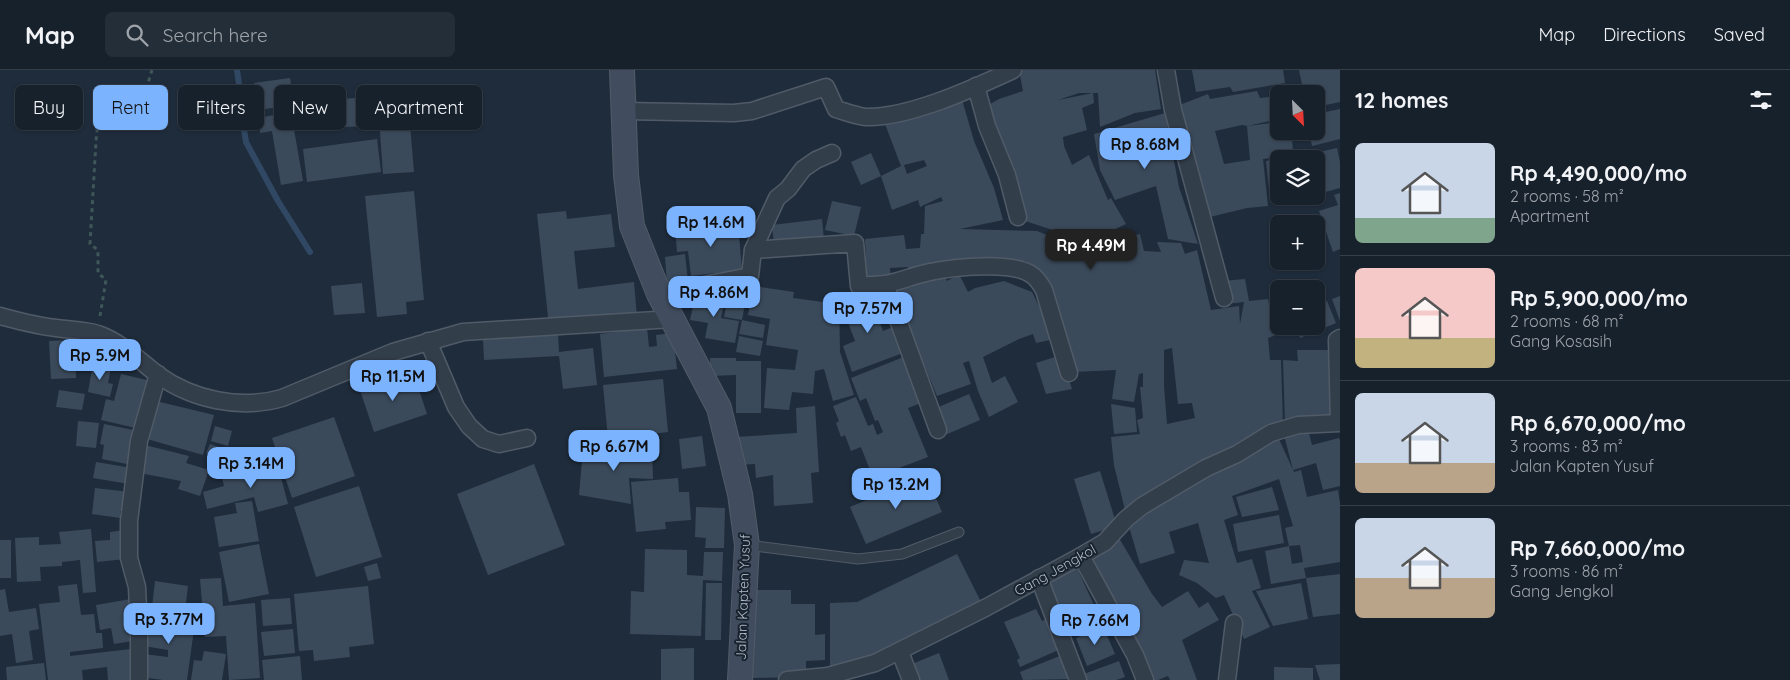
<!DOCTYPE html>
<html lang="en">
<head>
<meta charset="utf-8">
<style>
  body { margin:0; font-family:Quicksand,sans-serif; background:#242e38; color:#f1f3f6; height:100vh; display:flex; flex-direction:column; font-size:19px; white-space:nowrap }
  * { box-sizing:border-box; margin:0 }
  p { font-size:16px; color:#9ea3a9 }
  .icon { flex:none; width:28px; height:28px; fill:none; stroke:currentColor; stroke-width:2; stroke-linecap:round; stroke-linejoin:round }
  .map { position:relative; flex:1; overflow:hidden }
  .panel { display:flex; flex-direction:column; background:#17212c; width:450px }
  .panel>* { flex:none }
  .hud { position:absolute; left:15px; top:15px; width:475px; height:45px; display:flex; gap:10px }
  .needle { width:32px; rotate:156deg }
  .buttons { position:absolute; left:1270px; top:15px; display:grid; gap:10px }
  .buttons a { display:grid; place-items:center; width:55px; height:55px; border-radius:8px; background:#17212c; box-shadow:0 1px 4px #0004,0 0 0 1px #363e48; font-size:25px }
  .price { position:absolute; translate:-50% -42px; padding:0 11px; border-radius:10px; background:#7bb3ff; color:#111; font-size:16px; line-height:32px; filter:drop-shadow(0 1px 2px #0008) }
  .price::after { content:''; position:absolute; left:50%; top:30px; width:15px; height:11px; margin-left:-8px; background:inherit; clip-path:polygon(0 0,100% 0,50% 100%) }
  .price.selected { background:#222; color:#fff }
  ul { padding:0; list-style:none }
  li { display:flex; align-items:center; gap:15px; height:125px; padding:0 15px }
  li+li { border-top:1px solid #363e48 }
  li span { display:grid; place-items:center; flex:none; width:140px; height:100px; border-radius:8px; color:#555 }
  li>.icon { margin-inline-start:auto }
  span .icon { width:60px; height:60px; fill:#fffc; stroke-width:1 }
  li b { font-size:21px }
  h2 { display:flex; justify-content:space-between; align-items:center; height:60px; padding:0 15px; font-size:21px }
  .chip { padding:0 18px; border-radius:8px; background:#17212c; box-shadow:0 1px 4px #0004,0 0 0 1px #363e48; font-size:18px; line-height:45px }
  .chip.selected { background:#7bb3ff; color:#111 }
  header { display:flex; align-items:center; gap:30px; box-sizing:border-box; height:70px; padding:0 25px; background:#17212c; border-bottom:1px solid #363e48 }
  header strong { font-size:24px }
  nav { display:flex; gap:28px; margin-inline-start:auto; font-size:18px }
  .search { width:350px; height:45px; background:#242e38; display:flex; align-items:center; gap:12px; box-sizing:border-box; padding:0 18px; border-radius:8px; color:#9ea3a9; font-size:19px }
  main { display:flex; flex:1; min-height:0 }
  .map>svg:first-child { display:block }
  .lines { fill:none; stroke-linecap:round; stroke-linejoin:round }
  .stream { stroke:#314864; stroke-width:6 }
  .building { fill:#3b4a5b; fill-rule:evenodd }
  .service-casing { stroke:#515b68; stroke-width:11 }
  .minor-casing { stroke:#515b68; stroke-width:19 }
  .secondary-casing { stroke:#515b68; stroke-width:26 }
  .path { stroke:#3f5759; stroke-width:3; stroke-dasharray:4 4; stroke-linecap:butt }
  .service { stroke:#333e4b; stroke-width:9 }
  .minor { stroke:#333e4b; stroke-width:16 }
  .secondary { stroke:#414d5e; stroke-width:24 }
  .labels { text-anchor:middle; stroke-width:4; stroke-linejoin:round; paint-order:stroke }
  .street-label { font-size:14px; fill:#aeb8c7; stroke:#19232f }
</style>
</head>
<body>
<header>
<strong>Map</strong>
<div class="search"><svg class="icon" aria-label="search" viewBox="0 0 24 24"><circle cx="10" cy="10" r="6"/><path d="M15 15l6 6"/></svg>Search here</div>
<nav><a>Map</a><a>Directions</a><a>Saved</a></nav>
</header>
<main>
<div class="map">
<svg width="1340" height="610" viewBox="0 0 1340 610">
  <rect width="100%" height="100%" fill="#1f2c3b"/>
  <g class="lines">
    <!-- stream -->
    <path class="stream" d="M237 0 240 21 241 41 246 72 278 131 310 182"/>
  </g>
  <!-- building -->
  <g class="building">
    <path d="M1019 0H1155L1161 39 1135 43 1100 57 1098 23H1079L1058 30 1093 23 1094 33 1082 38 1087 60 1063 67 1064 76 1072 95 1089 85 1108 130 1111 128 1126 154 1105 164 1109 171 1140 164 1144 181 1161 182 1157 172 1181 173 1185 184 1197 180 1211 240 1239 236 1240 254 1244 232 1226 234 1222 211 1245 209 1249 231 1268 229 1276 265 1268 268 1270 290H1281L1283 356 1126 444 1114 395 1111 367 1140 364 1137 350 1143 348 1140 317H1143V303L1139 304 1134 332 1112 329 1116 300 1073 302 1041 202 1025 191 1022 197 908 202V197L890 198 891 210 867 213 865 169 904 165 906 179 920 178 921 164H924L925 136 943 131 941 127 920 137 918 130 892 140 881 106 861 115 851 92 871 83 881 106 901 96 885 54 915 45 961 26 974 71 994 118 1003 150 960 159 1037 161 1080 178 1065 164 1022 150 985 37 999 29 1023 21ZM924 90 927 96 907 104 904 95ZM1172 278 1178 334 1192 333 1195 348 1167 354 1164 316V280Z"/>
    <path d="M1192 0H1283L1285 13 1233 22 1230 17 1196 22Z"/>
    <path d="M1299 0H1340V32L1316 37V24H1304Z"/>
    <path d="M290 8 294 35 258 40 254 13Z"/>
    <path d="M1257 21 1260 28 1279 26V49L1247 56 1279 52V61H1291L1294 89H1282L1288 86 1263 89 1268 136 1247 138 1206 148 1177 36 1208 24 1210 29ZM1242 55 1247 56 1250 90 1224 94 1215 61Z"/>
    <path d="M368 27 370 56 344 57 342 29Z"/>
    <path d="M408 31 414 102 383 104 378 34Z"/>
    <path d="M1340 39V69L1312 76 1309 61H1316V44Z"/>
    <path d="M291 42 303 111 281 115 272 61 260 63 258 48Z"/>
    <path d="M1165 43 1179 117 1198 174 1168 169 1156 116 1115 130 1100 100 1094 64Z"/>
    <path d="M377 69 381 102 307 112 303 79Z"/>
    <path d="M1337 78 1340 92V118L1318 124 1316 117V89H1308L1306 85Z"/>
    <path d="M1279 88V117L1269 119 1266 91Z"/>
    <path d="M414 121 424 230 406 232 407 244 377 247 365 126Z"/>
    <path d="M1340 123V179L1333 182 1319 141 1338 135 1334 125Z"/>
    <path d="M832 131 861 137 854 166 825 160Z"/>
    <path d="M566 141 567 149 611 144 615 177 574 181 578 219 634 212 637 247 549 256 537 144Z"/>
    <path d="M822 149 824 170 774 175 772 155Z"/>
    <path d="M738 153 742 200 691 206 688 181 677 182 675 156Z"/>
    <path d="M685 184 688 211 667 213 665 187Z"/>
    <path d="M959 204 968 222 975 218 1004 211 1032 222 1040 238 1050 270 1036 273 1033 264 1019 269 983 287 992 313 1005 306 1018 332 989 347 978 321 969 291 963 293 971 314 937 326 892 217 945 207 947 211Z"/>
    <path d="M362 213 365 243 334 245 331 216Z"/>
    <path d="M730 215 748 218 742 250 724 247Z"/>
    <path d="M753 216 794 222 793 228 823 232 822 229H839L840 282 854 325 833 331 824 299 815 301 813 324 792 322 789 340 764 338 767 298 795 300 798 280 766 275 770 249 748 245Z"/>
    <path d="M868 221 883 261 893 257 903 283 852 302 843 276 855 271 840 231Z"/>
    <path d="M696 223 725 228 721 248 739 251 735 273 705 268 708 253 690 250Z"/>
    <path d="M1340 226V251L1332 229Z"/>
    <path d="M1327 231 1336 253 1300 268 1296 256H1316V235Z"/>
    <path d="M742 250 765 255 763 268 739 264Z"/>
    <path d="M647 258 649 277 657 276 656 265 673 263 677 299 604 307 600 264Z"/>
    <path d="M558 265 559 282 593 278 597 315 563 319 559 286 484 290 483 269Z"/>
    <path d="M739 266 763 271 760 286 736 282Z"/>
    <path d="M75 270 76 308 51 309 49 271Z"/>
    <path d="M1297 280H1335V351L1285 354 1283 290 1298 291Z"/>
    <path d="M1061 285 1072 319 1046 324 1036 293Z"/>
    <path d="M906 286 924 332 908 338 928 387 873 408 861 377 851 381 845 365 841 367 836 353 839 351 833 336 856 327 868 356 873 354 877 365 883 362 878 350 875 351 866 328 860 331 851 308Z"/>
    <path d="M710 288H736V291H761V343H736V305L710 306Z"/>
    <path d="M93 294 111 298 108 313 113 314 110 327 88 322Z"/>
    <path d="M413 302 427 344 374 362 360 320Z"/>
    <path d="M121 304 151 311 140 359 101 350 106 329 114 331Z"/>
    <path d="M663 309 668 362 608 369 603 315Z"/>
    <path d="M59 320 85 324 82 340 56 337Z"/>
    <path d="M969 324 980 350 945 365 934 339Z"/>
    <path d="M156 331 214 345 203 385 147 369Z"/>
    <path d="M1111 334 1135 338 1137 362 1114 364Z"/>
    <path d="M815 336 819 402 811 403 813 433 774 436 773 405 756 408 755 394 737 395 735 367 797 363 796 338Z"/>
    <path d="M334 347 355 406 292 428 272 368Z"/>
    <path d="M78 351 99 353 96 378 76 376Z"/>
    <path d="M104 354 138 361 132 395 102 389 104 375 100 374Z"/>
    <path d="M215 356 232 361 228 376 211 371Z"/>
    <path d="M1308 359 1312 375 1339 368 1340 371V416L1323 420 1316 393 1293 400 1294 402 1301 400 1307 427 1338 420 1340 433V492L1304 498 1306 508 1271 514 1265 481 1289 476 1285 458 1293 456 1279 409 1232 426 1238 445 1224 450 1237 493 1252 489 1261 518 1252 521 1270 557 1244 569 1224 525 1216 528 1197 513 1179 505 1184 490 1209 493 1198 453 1169 462 1175 483 1140 494 1127 450 1250 382 1279 369 1293 400 1284 365ZM1300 475 1303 492 1292 494 1289 476Z"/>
    <path d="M702 366 706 396 682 399 679 369Z"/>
    <path d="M210 374 227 380 223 390 206 383Z"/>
    <path d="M145 375 189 386 186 393 209 400 200 426 178 419 181 411 140 403Z"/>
    <path d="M583 379H652L653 409 629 408 631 434 579 425Z"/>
    <path d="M96 392 132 398 129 414 93 408Z"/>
    <path d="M277 392 288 434 258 442 254 427 207 439 203 422 224 416 222 407Z"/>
    <path d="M534 394 565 475 488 505 457 424Z"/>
    <path d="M1100 401 1117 456 1091 464 1074 409Z"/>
    <path d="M926 405 942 442 866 474 850 437Z"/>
    <path d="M678 408 679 422H689L691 450 665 452 666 459 636 462 631 412Z"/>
    <path d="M359 416 382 487 316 507 294 437Z"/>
    <path d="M1272 417 1279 440 1242 447 1236 427Z"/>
    <path d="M95 418 130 422 128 442 120 441V448L92 444Z"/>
    <path d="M252 431 259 471 219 477 214 447 237 443 235 433Z"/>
    <path d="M696 437 725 438 724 478H705L706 468 695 467Z"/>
    <path d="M1279 445 1284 473 1238 482 1233 454Z"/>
    <path d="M91 459 96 522 83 523 80 490 62 492V496L40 497 41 511 17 512 15 468 39 467V475L61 474 59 462Z"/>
    <path d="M124 460 126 489 97 492 95 471 110 470V462Z"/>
    <path d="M1119 468 1152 524 1162 537 1188 521 1199 538 1208 532 1219 550 1182 570 1197 610H1170L1168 606 1158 610H1147L1138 585 1092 486Z"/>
    <rect x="0" y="470" width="11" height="38"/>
    <path d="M259 474 269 524 229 532 219 482Z"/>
    <path d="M645 479 687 480V505L703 506 704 482H723L722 511 703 510 701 566 630 564 631 521 644 522Z"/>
    <path d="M957 484 982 534 867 591 830 600V533L857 532Z"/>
    <path d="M377 493 381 508 368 511 364 497Z"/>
    <path d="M1075 494 1100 548 1075 559 1068 543 1063 545 1045 508Z"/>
    <path d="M1340 504V544L1313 547 1306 508Z"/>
    <path d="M221 508 223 536 255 533 260 608 229 610 226 566 205 567 200 509Z"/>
    <path d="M155 511 188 516 185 541 152 537Z"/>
    <path d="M706 513H722L721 570H705Z"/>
    <path d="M1301 513 1308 549 1273 556 1256 521Z"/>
    <path d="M77 514 81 545 94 544 96 563H102L103 578 70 582V586L131 579 135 610H108L107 597 82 600 83 610H48L39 534 60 532 58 516Z"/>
    <path d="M368 516 374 574 349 577 350 587 314 591 313 580 299 581 294 524Z"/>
    <path d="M5 519 9 542 36 538 39 559 29 561 33 590 16 593 12 564 0 566V520Z"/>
    <path d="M749 520H791V534H815V565L825 564V590L806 591V607L749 608Z"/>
    <path d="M290 528 292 554 263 556 261 530Z"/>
    <path d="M131 529 138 570 114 574 111 558 100 560 96 535Z"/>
    <path d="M149 539 196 545 187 610H163L141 607 144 584 168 587V580L144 576Z"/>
    <path d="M1036 539 1042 551 1050 548 1063 578 1020 597 1017 590 1020 588 1004 552Z"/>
    <path d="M1103 556 1115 584 1087 596 1076 568Z"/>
    <path d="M293 559 295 583 264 586 261 562Z"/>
    <path d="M694 578V610H661V579Z"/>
    <path d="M204 581 226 584 222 610H191L194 590 202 591Z"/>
    <path d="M939 583 949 610H919L912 594Z"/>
    <path d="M1062 585 1072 609 1023 610 1020 602Z"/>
    <path d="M300 586 302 610H264L262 590Z"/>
    <path d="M1119 591 1125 607 1116 610H1087L1084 604Z"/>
    <path d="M44 593 46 610H7L6 597Z"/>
    <path d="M1340 594V610H1320L1315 595Z"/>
    <path d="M1274 597 1313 598V610H1274Z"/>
  </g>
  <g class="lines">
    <defs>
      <path id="service" d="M747 475 858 489 902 484 959 462"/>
      <g id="minor">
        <path d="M1166 0 1173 40 1224 228"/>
        <path d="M976 16 987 56 1007 105 1018 147"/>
        <path d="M624 41 734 43 752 41 826 17 836 39C846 42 856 46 866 47 909 48 974 18 1013 0"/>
        <path d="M753 180 855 173 859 216C868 215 877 215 886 214 901 211 915 205 930 202 954 197 1013 191 1032 205 1038 209 1041 215 1044 220L1069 303"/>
        <path d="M885 214 938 360"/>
        <path d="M659 224 750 206 753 180 777 128 788 119 803 99 816 90 832 83"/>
        <path d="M0 246C19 251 37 256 56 258 70 260 85 260 98 264 121 272 139 290 158 305 193 330 241 340 282 328L393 282 463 262 672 249"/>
        <path d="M428 271 456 337 469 356 483 369 499 374 527 368"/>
        <path d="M1081 486 1135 585 1145 610"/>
        <path d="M1039 508 1078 610"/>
        <path d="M900 582 911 610"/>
        <path d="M139 610V561L137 517 129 488V451L139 371 158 304"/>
        <path d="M787 610 828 606 875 593 987 537 1081 486 1105 472 1126 449 1142 436 1206 398 1237 384 1271 363 1298 355 1339 353 1337 270 1340 268"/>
        <path d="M1227 610 1234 553"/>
      </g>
      <path id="secondary" d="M622 0 626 105 632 156 659 224 719 338 740 424 747 475 740 610"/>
    </defs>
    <!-- service casing -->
    <use href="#service" class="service-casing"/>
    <!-- minor casing -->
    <use href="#minor" class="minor-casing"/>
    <!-- secondary casing -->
    <use href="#secondary" class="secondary-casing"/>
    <!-- path -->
    <path class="path" d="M100 246 106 210 98 203V180L90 174 96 71 101 21 143 30 152 0"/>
    <!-- service -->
    <use href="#service" class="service"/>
    <!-- minor -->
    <use href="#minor" class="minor"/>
    <!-- secondary -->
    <use href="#secondary" class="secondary"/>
  </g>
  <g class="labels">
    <!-- street labels -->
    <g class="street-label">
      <text transform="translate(1055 500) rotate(-29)" y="5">Gang Jengkol</text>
      <text transform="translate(743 527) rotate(-88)" y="5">Jalan Kapten Yusuf</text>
    </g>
  </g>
</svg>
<div class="buttons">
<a><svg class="needle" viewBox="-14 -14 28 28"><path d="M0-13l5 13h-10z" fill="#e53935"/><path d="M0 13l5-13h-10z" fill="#9ea3a9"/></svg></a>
<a><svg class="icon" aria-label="layers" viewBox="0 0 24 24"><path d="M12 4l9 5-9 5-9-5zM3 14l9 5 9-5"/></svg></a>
<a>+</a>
<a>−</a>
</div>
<b class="price" style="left:1145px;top:100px">Rp 8.68M</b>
<b class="price" style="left:711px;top:178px">Rp 14.6M</b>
<b class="price selected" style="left:1091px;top:201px">Rp 4.49M</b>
<b class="price" style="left:714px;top:248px">Rp 4.86M</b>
<b class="price" style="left:868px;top:264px">Rp 7.57M</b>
<b class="price" style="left:100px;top:311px">Rp 5.9M</b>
<b class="price" style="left:393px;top:332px">Rp 11.5M</b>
<b class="price" style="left:614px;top:402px">Rp 6.67M</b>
<b class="price" style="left:251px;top:419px">Rp 3.14M</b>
<b class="price" style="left:896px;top:440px">Rp 13.2M</b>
<b class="price" style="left:169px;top:575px">Rp 3.77M</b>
<b class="price" style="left:1095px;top:576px">Rp 7.66M</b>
<div class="hud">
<a class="chip">Buy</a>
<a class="chip selected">Rent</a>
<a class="chip">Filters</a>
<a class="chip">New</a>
<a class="chip">Apartment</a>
</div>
</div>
<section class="panel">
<h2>12 homes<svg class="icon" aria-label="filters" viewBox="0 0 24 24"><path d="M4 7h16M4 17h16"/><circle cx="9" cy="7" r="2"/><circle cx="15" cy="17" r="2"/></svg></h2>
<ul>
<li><span style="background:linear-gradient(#c9d6e8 75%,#7fa58c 0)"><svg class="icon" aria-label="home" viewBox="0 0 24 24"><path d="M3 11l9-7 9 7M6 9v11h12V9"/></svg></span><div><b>Rp 4,490,000/mo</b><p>2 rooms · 58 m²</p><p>Apartment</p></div></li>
<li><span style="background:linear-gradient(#f6c9c9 70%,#c2b280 0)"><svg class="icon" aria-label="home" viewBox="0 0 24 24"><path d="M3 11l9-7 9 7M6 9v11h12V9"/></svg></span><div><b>Rp 5,900,000/mo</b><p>2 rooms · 68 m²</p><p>Gang Kosasih</p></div></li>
<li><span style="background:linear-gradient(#c9d6e8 70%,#b9a48a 0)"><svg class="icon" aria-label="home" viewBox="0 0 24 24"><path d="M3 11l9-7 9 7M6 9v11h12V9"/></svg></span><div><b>Rp 6,670,000/mo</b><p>3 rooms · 83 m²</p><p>Jalan Kapten Yusuf</p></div></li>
<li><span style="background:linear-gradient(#c9d6e8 60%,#b9a48a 0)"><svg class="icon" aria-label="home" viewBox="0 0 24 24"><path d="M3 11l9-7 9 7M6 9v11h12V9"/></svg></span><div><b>Rp 7,660,000/mo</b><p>3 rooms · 86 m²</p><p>Gang Jengkol</p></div></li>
</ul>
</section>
</main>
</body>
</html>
